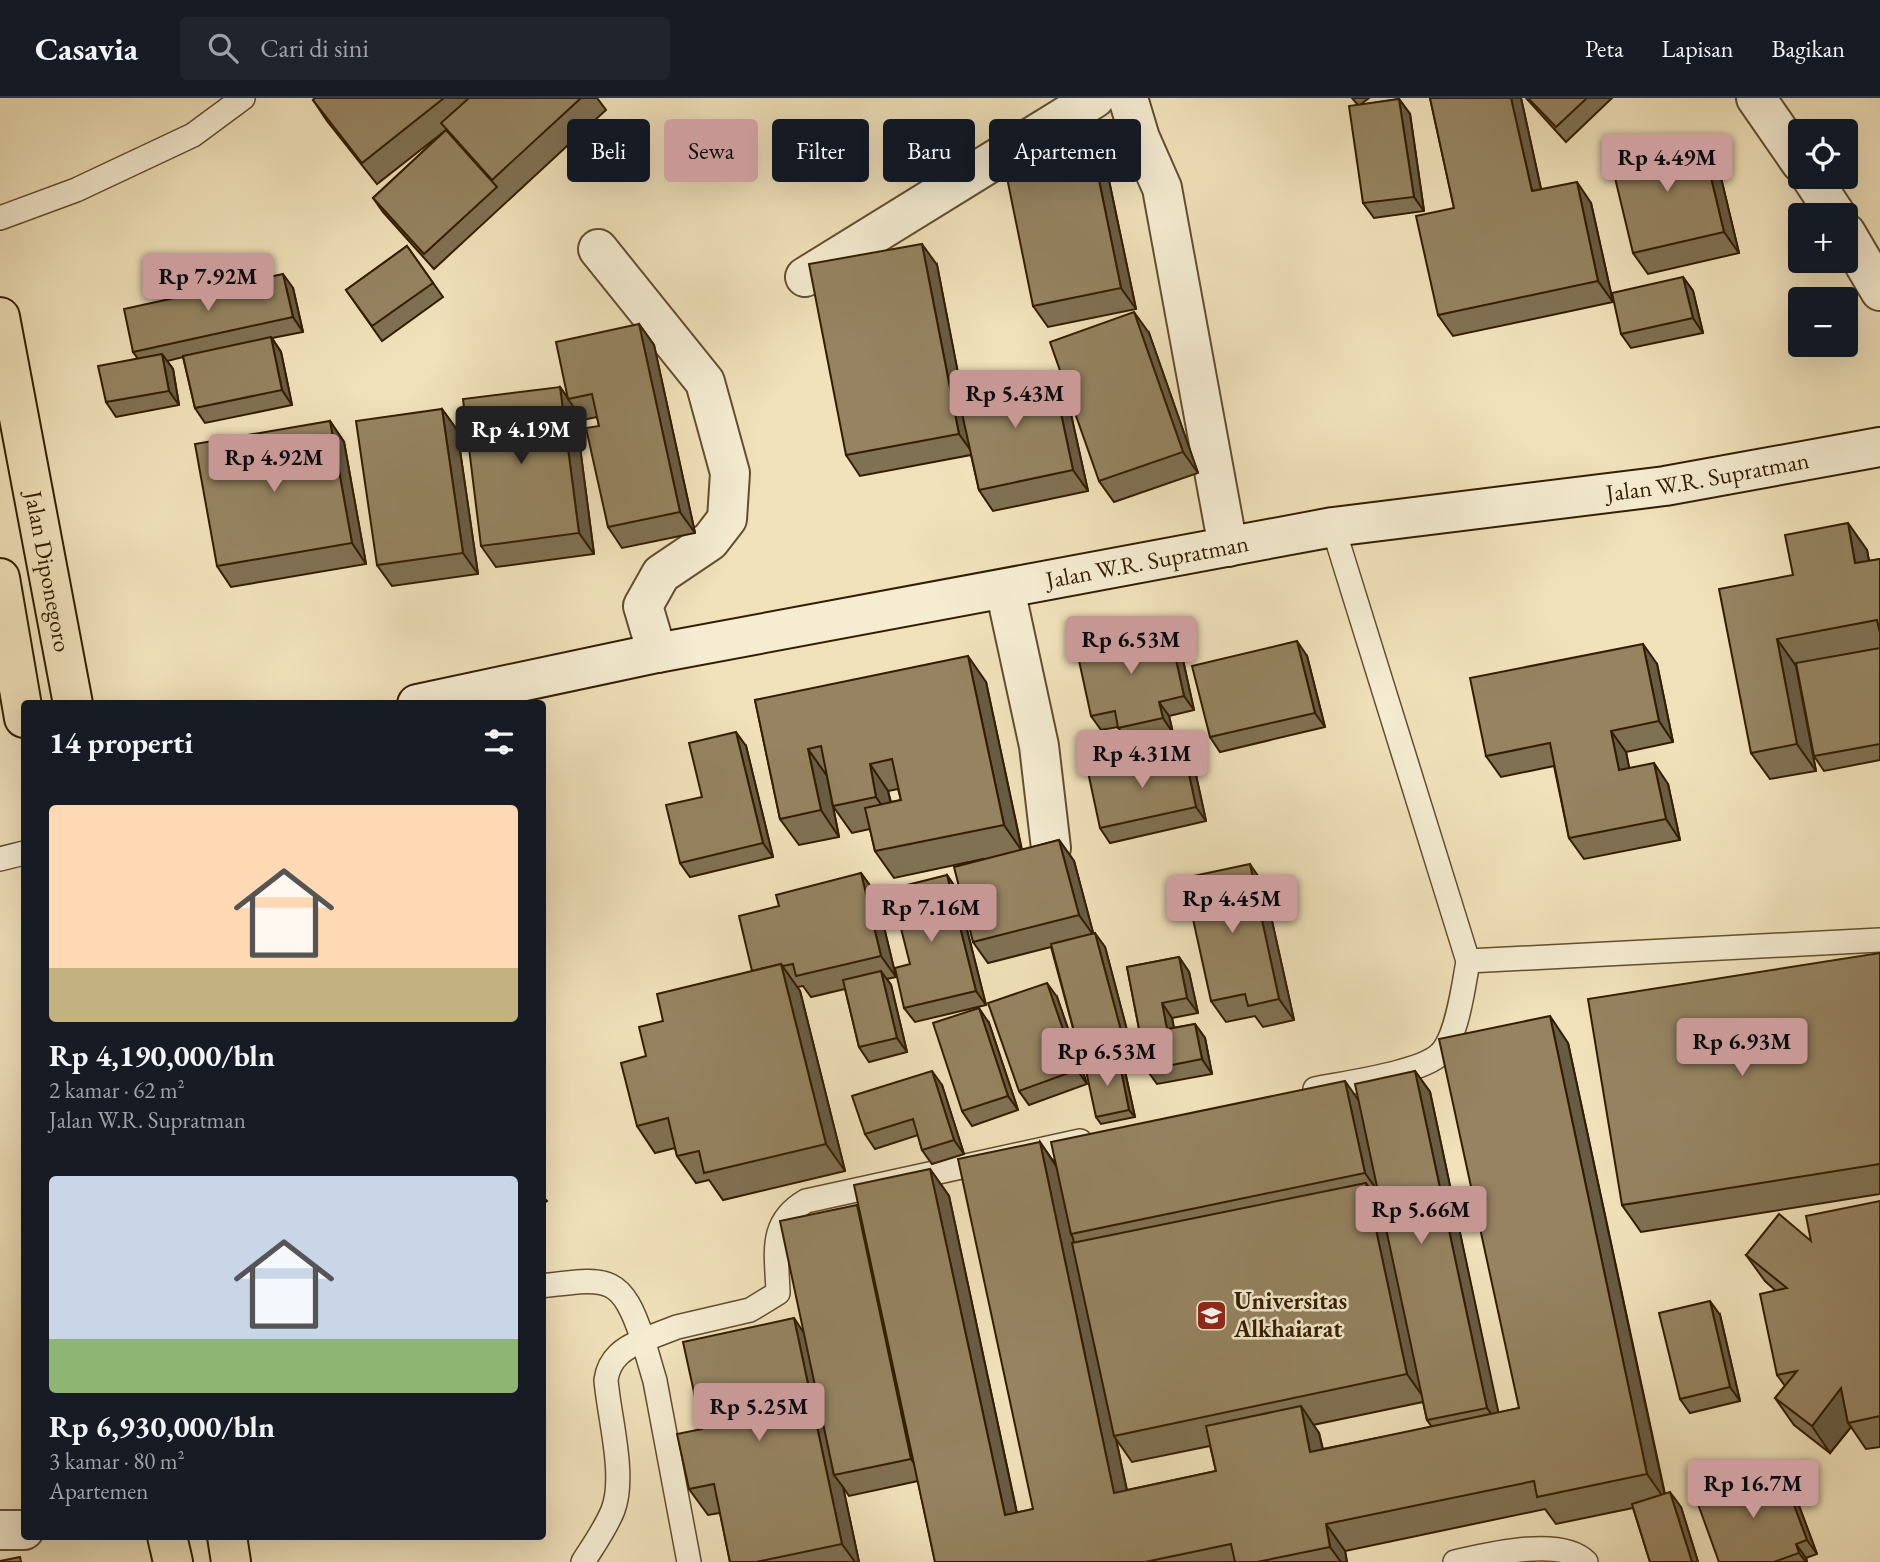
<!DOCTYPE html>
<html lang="id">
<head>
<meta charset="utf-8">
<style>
  body { margin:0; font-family:"EB Garamond",serif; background:#20242c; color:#f1f3f6; height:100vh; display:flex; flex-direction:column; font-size:26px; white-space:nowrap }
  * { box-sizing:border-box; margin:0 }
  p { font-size:23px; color:#9ea1a6 }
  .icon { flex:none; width:38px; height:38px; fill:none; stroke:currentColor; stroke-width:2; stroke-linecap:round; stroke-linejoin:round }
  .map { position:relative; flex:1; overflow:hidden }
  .side { position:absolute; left:21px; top:602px; width:525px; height:840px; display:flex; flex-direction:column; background:#171b24; border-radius:7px; box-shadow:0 7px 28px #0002 }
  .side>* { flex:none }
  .hud { position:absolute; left:567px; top:21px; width:665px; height:63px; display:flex; gap:14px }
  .fabs { position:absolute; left:1788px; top:21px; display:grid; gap:14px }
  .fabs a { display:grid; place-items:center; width:70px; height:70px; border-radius:7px; background:#171b24; box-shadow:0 7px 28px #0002; font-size:35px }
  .price { position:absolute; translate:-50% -60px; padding:0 16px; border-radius:7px; background:#c59692; color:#111; font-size:23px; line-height:46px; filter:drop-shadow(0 2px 4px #0008) }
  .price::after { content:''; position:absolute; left:50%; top:42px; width:21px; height:16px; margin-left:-10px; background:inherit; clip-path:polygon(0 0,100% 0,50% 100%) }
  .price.selected { background:#222; color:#fff }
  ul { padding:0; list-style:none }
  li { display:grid; align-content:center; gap:14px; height:371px; padding:0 28px }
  li span { display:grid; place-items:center; height:217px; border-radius:7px; color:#555 }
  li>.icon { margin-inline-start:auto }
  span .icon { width:126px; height:126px; fill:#fffc; stroke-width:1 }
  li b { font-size:30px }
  h2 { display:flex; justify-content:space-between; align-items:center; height:84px; padding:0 28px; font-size:30px }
  .tag { padding:0 24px; border-radius:7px; background:#171b24; box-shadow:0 7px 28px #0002; font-size:24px; line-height:63px }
  .tag.selected { background:#c59692; color:#111 }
  header { display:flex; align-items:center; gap:42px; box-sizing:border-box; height:98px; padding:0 35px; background:#171b24; border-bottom:2px solid #363941 }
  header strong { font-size:33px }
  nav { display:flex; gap:38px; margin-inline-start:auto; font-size:24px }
  .search { width:490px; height:63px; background:#20242c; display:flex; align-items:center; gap:18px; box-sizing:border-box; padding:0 24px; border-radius:7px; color:#9ea1a6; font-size:26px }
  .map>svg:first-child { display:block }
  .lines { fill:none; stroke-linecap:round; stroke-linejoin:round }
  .lane-casing { stroke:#624e2e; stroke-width:26 }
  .street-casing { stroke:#624e2e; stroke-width:42 }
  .secondary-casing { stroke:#331d00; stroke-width:42 }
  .highway-casing { stroke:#331d00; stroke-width:42 }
  .lane { stroke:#f5ecd2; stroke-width:23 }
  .street { stroke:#f5ecd2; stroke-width:38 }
  .secondary { stroke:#f5ecd2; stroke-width:38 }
  .highway { stroke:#f0e1ba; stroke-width:38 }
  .wall { fill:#807153; stroke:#331d00; stroke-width:2; fill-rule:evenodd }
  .shaded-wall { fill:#685c44; stroke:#331d00; stroke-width:2 }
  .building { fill:#958361; stroke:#331d00; stroke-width:2 }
  .labels { text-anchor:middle; stroke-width:5; stroke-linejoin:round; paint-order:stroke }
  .street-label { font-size:24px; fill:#331d00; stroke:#f5ecd2 }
  .poi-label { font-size:24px; font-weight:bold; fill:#331d00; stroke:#f5ecd2; text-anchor:start }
</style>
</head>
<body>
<header>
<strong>Casavia</strong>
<div class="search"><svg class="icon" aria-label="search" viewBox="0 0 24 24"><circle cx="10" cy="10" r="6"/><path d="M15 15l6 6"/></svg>Cari di sini</div>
<nav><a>Peta</a><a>Lapisan</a><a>Bagikan</a></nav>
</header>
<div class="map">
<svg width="1880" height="1464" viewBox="0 0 1880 1464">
  <rect width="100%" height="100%" fill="#f0e1ba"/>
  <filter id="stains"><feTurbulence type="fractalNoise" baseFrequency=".00286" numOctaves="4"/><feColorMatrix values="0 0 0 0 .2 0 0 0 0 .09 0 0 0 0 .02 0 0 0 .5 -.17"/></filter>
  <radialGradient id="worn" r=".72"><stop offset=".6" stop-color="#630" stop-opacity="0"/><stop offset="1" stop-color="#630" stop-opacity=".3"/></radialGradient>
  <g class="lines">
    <defs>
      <g id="lane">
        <path d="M0 120 76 92 193 37 243 0"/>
        <path d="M0 761 24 755"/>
        <path d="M1468 863 1880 842"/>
        <path d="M1315 991C1344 985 1421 975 1440 956 1457 940 1464 886 1468 863L1333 429"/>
        <path d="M542 1188C607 1180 621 1175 643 1242 624 1250 609 1260 606 1282 609 1319 626 1378 613 1412 606 1430 593 1448 583 1464"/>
        <path d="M689 1464 655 1283 643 1242 677 1229 750 1212 778 1195C777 1156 768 1125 806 1103L1080 1043"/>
        <path d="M1455 1464C1486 1457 1561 1438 1586 1464"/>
      </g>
      <g id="street">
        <path d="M1128 0 1140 40 1162 90 1228 449"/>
        <path d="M1756 0 1801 65"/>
        <path d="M1811 79 1836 117"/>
        <path d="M1846 135 1880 193"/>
        <path d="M598 151 705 284 730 375 727 421 710 443 661 476 643 508 657 555"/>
        <path d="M805 179 1095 0"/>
        <path d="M1005 491 1039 648 1051 750"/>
        <path d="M0 1432H24"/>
      </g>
      <g id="secondary">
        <path id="s1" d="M417 606 657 555 1333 429 1665 388 1880 349"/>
      </g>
      <g id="highway">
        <path id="s2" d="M0 219 73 606"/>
        <path d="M0 480 24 620"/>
        <path d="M167 1438 173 1464"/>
        <path d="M227 1438 231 1464"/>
      </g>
    </defs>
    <!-- lane casing -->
    <use href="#lane" class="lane-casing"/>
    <!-- street casing -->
    <use href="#street" class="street-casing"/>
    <!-- secondary casing -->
    <use href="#secondary" class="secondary-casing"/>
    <!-- highway casing -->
    <use href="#highway" class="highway-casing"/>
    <!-- lane -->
    <use href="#lane" class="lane"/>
    <!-- street -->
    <use href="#street" class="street"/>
    <!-- secondary -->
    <use href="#secondary" class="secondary"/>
    <!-- highway -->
    <use href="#highway" class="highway"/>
  </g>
  <!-- wall -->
  <g class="wall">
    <path d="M315 0H597L606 12 434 171 383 114 373 100 446 32 377 86 327 23 313 2Z"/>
    <path d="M1352 0H1369L1360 7 1399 1 1410 16 1424 113 1374 120 1363 105 1358 7Z"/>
    <path d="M1430 0H1521L1541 91 1591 105 1613 204 1453 238 1438 217 1454 110Z"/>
    <path d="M1526 0H1612L1566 44Z"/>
    <path d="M1701 38 1716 59 1739 155 1648 176 1633 155Z"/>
    <path d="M1103 54 1136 211 1048 229 1033 208Z"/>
    <path d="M407 148 443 199 382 243 346 192Z"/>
    <path d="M937 167 961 292 1066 294 1088 393 993 413 979 392 971 357 860 378 846 357Z"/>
    <path d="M1683 179 1693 193 1703 235 1631 250 1621 236Z"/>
    <path d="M293 190 303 234 272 240 281 254 292 307 205 325 195 310 183 259 167 263 173 271 179 307 116 319 106 304 138 261 133 254Z"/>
    <path d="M639 226 654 247 695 435 622 450 608 429 599 328 597 319 583 322 575 311 594 456 496 469 481 448 560 289 568 300Z"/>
    <path d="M1149 235 1198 375 1114 404 1099 383Z"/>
    <path d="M442 311 457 332 478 476 392 488 377 467Z"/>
    <path d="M330 323 344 344 366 466 231 489 217 468Z"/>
    <path d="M1867 452 1869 463 1880 461V662L1824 673 1814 658 1796 568 1816 673 1770 681 1751 655 1793 477Z"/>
    <path d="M1153 539V542L1181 553 1194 612 1169 618 1173 635 1128 645 1118 629 1101 632 1091 618 1102 553Z"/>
    <path d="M1307 558 1325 629 1220 654 1210 639Z"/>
    <path d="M1657 566 1673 644 1626 654 1629 670 1668 686 1680 742 1584 761 1569 740 1554 668 1501 679 1486 658Z"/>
    <path d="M986 584 1022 752 1059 742 1074 763 1093 835 1105 849 1133 955 1089 966 1079 952 1051 849 988 865 973 844 983 761 894 780 875 753 870 731 852 735 833 708 827 678 839 739 799 747 780 721 755 602ZM898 691 901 702 891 704 888 693Z"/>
    <path d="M746 648 773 759 690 779 680 765 702 699Z"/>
    <path d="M1184 653 1194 668 1206 723 1110 745 1100 730Z"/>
    <path d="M861 775 876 796 896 879 887 881 891 887 907 954 869 964 859 949 845 891 811 899 803 888 797 889 800 893 845 1073 723 1102 709 1082 696 1085 677 1058 675 1050 655 1055 637 1028 646 958 663 923 752 873 779 808Z"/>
    <path d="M947 777 957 792 986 907 915 924 904 910 910 866Z"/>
    <path d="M1264 787 1294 922 1263 929 1255 918 1226 924 1211 903Z"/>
    <path d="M1880 855V1096L1641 1134 1622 1107Z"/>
    <path d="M1179 859 1189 874 1198 915 1172 920 1174 930 1195 926 1205 940 1212 976 1157 986 1147 972 1127 869Z"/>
    <path d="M1057 899 1087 986 1029 1007 1019 993Z"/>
    <path d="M989 925 1018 1012 972 1028 962 1013Z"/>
    <path d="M1568 945 1665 1396 1681 1409 1698 1464H1650L1633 1410 1556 1426 1545 1411 1345 1453 1347 1464H935L918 1383 849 1398 843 1389 859 1464H730L720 1415 708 1417 689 1391 702 1331 805 1236 859 1109 930 1071 949 1098 1017 1415 1033 1411 1040 1044 1056 1067 1358 1002 1415 973 1430 994 1498 1315 1519 1310ZM1423 1304 1427 1322 1432 1329 1323 1351 1319 1335 1313 1327ZM1116 1341 1132 1364 1210 1348 1216 1373 1127 1392Z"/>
    <path d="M1124 969 1135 1019 1101 1026 1096 1019Z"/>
    <path d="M942 987 964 1056 932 1066 922 1052 918 1037 875 1051 865 1036Z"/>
    <path d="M542 1098 547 1103 542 1107Z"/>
    <path d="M1880 1103V1349L1866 1351 1851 1329 1830 1355 1794 1327 1775 1300 1785 1288 1777 1277 1776 1193 1765 1183 1746 1157 1811 1143Z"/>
    <path d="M1720 1217 1740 1303 1690 1315 1680 1301Z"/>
    <path d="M1768 1370 1773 1378 1792 1389 1817 1456 1806 1460 1807 1464H1719L1710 1401Z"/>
  </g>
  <!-- shaded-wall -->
  <g class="shaded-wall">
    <path d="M1511 0H1521L1546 114 1532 93Z"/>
    <path d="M1399 1 1410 16 1424 113 1414 99Z"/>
    <path d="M1089 33 1103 54 1136 211 1121 190Z"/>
    <path d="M1701 38 1716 59 1739 155 1724 134Z"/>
    <path d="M1577 84 1591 105 1613 204 1598 183Z"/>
    <path d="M922 146 937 167 974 357 959 336Z"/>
    <path d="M283 176 293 190 303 234 293 219Z"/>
    <path d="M1683 179 1693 193 1703 235 1693 220Z"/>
    <path d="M1134 214 1149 235 1198 375 1183 354Z"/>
    <path d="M639 226 654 247 695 435 680 414Z"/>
    <path d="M271 239 281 254 292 307 282 292Z"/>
    <path d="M162 256 173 271 179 307 169 293Z"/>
    <path d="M1052 273 1066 294 1088 393 1073 372Z"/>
    <path d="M560 289 575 311 594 456 579 435Z"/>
    <path d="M442 311 457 332 478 476 463 455Z"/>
    <path d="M330 323 344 344 366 466 352 445Z"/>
    <path d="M1848 425 1867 452 1874 492 1855 465Z"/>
    <path d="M1142 525 1153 539 1157 558 1147 543Z"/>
    <path d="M1171 539 1181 553 1194 612 1184 598Z"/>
    <path d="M1777 541 1796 568 1816 673 1797 646Z"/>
    <path d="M1297 543 1307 558 1325 629 1315 615Z"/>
    <path d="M1643 546 1657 566 1673 644 1659 623Z"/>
    <path d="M968 558 986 584 1022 753 1004 727Z"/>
    <path d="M1159 604 1169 618 1173 635 1163 620Z"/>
    <path d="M1611 633 1626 654 1634 693 1619 672Z"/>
    <path d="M736 634 746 648 773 759 763 745Z"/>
    <path d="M808 651 827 678 839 739 821 712Z"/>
    <path d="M1184 653 1194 668 1206 723 1196 709Z"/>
    <path d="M1654 665 1668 686 1680 742 1666 721Z"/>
    <path d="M870 666 888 693 895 726 876 699Z"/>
    <path d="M1059 742 1074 763 1094 838 1079 817Z"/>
    <path d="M1250 766 1264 787 1294 922 1279 901Z"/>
    <path d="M861 775 876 796 896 879 881 858Z"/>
    <path d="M947 777 957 792 986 907 976 893Z"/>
    <path d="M1095 835 1105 849 1133 955 1123 940Z"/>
    <path d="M1179 859 1189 874 1198 915 1187 900Z"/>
    <path d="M781 866 800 893 845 1073 826 1046Z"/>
    <path d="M881 873 891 887 907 954 897 940Z"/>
    <path d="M1047 885 1057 899 1087 986 1077 972Z"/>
    <path d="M1162 905 1172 920 1177 946 1167 931Z"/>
    <path d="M979 910 989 925 1018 1012 1008 998Z"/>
    <path d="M1550 918 1568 945 1666 1403 1647 1376Z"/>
    <path d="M1195 926 1205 940 1212 976 1202 961Z"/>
    <path d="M1119 962 1124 969 1135 1019 1129 1012Z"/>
    <path d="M932 973 942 987 964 1056 954 1042Z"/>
    <path d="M1415 973 1430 994 1502 1331 1487 1310Z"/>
    <path d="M1345 983 1364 1010 1384 1102 1365 1075Z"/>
    <path d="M1040 1044 1058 1071 1071 1136 1073 1140 1115 1337 1114 1338 1116 1341 1133 1422 1114 1395Z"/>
    <path d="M930 1071 949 1098 1023 1444 1005 1417Z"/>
    <path d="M1366 1085 1385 1112 1426 1303 1407 1276Z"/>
    <path d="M857 1107 872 1128 926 1382 911 1361Z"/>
    <path d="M1710 1203 1720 1217 1740 1303 1730 1289Z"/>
    <path d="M794 1220 812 1247 834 1377 843 1389 859 1464H855L842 1446Z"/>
    <path d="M1841 1290 1848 1325 1851 1329 1830 1355 1812 1328Z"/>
    <path d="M1301 1308 1319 1335 1329 1381 1310 1354Z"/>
    <path d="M1782 1375 1792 1389 1817 1456 1807 1442Z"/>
    <path d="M1670 1394 1681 1409 1698 1464H1692Z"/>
    <path d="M1326 1426 1345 1453 1347 1464H1341L1330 1449Z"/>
    <path d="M1796 1446 1806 1460 1807 1464H1806L1799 1455Z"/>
  </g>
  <!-- building -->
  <g class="building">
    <path d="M315 0H444L362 65 313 2Z"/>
    <path d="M469 0H581L492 82 441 25Z"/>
    <path d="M1430 0H1511L1532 93 1577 84 1598 183 1438 217 1416 118 1454 110Z"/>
    <path d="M1528 0H1587L1556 29Z"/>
    <path d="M1399 1 1414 99 1363 105 1349 8Z"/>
    <path d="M446 32 497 89 424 156 373 100Z"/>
    <path d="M1089 33 1121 190 1033 208 1001 50Z"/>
    <path d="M1701 38 1724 134 1633 155 1610 59Z"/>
    <path d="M922 146 959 336 846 357 809 166Z"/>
    <path d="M407 148 433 185 372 228 346 192Z"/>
    <path d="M283 176 293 219 133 254 124 211Z"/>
    <path d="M1683 179 1693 220 1621 236 1612 195Z"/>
    <path d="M1134 214 1183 354 1099 383 1050 244Z"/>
    <path d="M639 226 680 414 608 429 586 330 599 328 592 296 568 301 556 244Z"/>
    <path d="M271 239 282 292 195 310 183 258Z"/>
    <path d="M162 256 169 293 106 304 98 268Z"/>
    <path d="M1052 273 1073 372 979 392 957 293Z"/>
    <path d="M560 289 579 435 481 448 463 301Z"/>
    <path d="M442 311 463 455 377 467 356 323Z"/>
    <path d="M330 323 352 445 217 468 195 346Z"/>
    <path d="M1848 425 1855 465 1880 461V535L1877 522 1777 541 1797 646 1751 655 1719 491 1793 477 1785 437Z"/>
    <path d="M1142 525 1147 543 1171 539 1184 598 1159 604 1163 620 1118 630 1115 613 1091 618 1078 558 1102 553 1097 535Z"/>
    <path d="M1297 543 1315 615 1210 639 1192 568Z"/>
    <path d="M1643 546 1659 623 1611 633 1619 672 1654 665 1666 721 1569 740 1550 645 1486 658 1470 580Z"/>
    <path d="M1880 550V646L1814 658 1796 565Z"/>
    <path d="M968 558 1004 727 875 753 865 710 901 702 892 661 870 666 876 699 833 708 821 648 808 651 821 712 780 721 755 602Z"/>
    <path d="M736 634 763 745 680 765 666 707 702 699 689 645Z"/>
    <path d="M1184 653 1196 709 1100 730 1088 674Z"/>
    <path d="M1059 742 1079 817 973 844 954 769Z"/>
    <path d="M1250 766 1279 901 1248 908 1245 896 1211 903 1184 780Z"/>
    <path d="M861 775 881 858 796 878 793 866 783 868 781 866 752 873 739 818 779 808 776 797Z"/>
    <path d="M947 777 976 893 904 910 895 870 910 866 891 791Z"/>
    <path d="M1095 835 1123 940 1079 952 1051 846Z"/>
    <path d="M1880 855V1066L1622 1107 1588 901Z"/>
    <path d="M1179 859 1187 900 1162 905 1167 931 1195 926 1202 961 1147 972 1127 869Z"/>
    <path d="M781 866 826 1046 704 1075 699 1053 677 1058 668 1020 637 1028 621 965 646 958 639 929 663 923 657 896Z"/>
    <path d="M881 873 897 940 859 949 843 882Z"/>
    <path d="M1047 885 1077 972 1019 993 988 905Z"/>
    <path d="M979 910 1008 998 962 1013 933 925Z"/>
    <path d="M1550 918 1647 1376 1537 1399 1534 1383 1326 1426 1330 1449 1257 1464H1235L1231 1446 1145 1464H935L854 1087 930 1071 1005 1417 1033 1411 958 1061 1040 1044 1114 1395 1216 1373 1206 1328 1301 1308 1310 1354 1519 1310 1439 941Z"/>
    <path d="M1119 962 1129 1012 1096 1019 1085 968Z"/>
    <path d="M932 973 954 1042 922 1052 913 1021 865 1036 852 998Z"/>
    <path d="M1415 973 1487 1310 1427 1322 1355 986Z"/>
    <path d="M1345 983 1365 1075 1071 1136 1051 1044Z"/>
    <path d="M1366 1085 1407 1276 1114 1338 1072 1145Z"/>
    <path d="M1880 1103V1318L1848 1325 1841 1290 1812 1328 1775 1300 1797 1273 1777 1277 1760 1196 1787 1190 1746 1157 1779 1116 1811 1143 1806 1118Z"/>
    <path d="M857 1107 911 1361 834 1377 780 1123Z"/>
    <path d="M1710 1203 1730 1289 1680 1301 1659 1215Z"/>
    <path d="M794 1220 842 1446 756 1464H730L714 1386 689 1391 677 1336 702 1331 683 1244Z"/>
    <path d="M1768 1370 1771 1379 1782 1375 1807 1442 1796 1446 1799 1455 1774 1464H1719L1698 1406 1710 1401 1706 1392Z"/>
    <path d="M1670 1394 1692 1464H1650L1632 1406Z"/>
    <path d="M20 1459 21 1464H0V1463Z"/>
  </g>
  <!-- icons -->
  <defs>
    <symbol id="university-square" viewBox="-11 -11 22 22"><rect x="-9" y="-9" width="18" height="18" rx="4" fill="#8f2418" stroke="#f5ecd2"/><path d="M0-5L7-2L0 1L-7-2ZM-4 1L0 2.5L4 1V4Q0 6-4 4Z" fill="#fff"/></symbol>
  </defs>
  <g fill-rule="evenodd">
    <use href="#university-square" x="1194" y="1200" width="35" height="35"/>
  </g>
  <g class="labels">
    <!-- street labels -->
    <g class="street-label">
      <text dy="8" stroke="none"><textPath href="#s1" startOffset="1311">Jalan W.R. Supratman</textPath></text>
      <text dy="8" stroke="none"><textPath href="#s1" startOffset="744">Jalan W.R. Supratman</textPath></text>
      <text dy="8" stroke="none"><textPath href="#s2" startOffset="259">Jalan Diponegoro</textPath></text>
    </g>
    <!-- poi labels -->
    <g class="poi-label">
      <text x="1234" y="1211">Universitas<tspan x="1234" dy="28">Alkhaiarat</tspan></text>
    </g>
  </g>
  <rect width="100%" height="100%" filter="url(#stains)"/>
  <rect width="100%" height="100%" fill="url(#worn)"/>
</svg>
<div class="fabs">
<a><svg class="icon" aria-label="locate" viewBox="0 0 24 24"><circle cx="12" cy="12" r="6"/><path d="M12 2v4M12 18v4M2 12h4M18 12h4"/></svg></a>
<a>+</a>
<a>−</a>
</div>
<b class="price" style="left:1667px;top:96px">Rp 4.49M</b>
<b class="price" style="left:208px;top:215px">Rp 7.92M</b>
<b class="price" style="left:1015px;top:332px">Rp 5.43M</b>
<b class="price selected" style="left:521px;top:368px">Rp 4.19M</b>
<b class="price" style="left:274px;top:396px">Rp 4.92M</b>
<b class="price" style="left:1131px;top:578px">Rp 6.53M</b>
<b class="price" style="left:1142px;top:692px">Rp 4.31M</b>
<b class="price" style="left:1232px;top:837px">Rp 4.45M</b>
<b class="price" style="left:931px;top:846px">Rp 7.16M</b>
<b class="price" style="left:1742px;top:980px">Rp 6.93M</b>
<b class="price" style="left:1107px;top:990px">Rp 6.53M</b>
<b class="price" style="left:1421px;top:1148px">Rp 5.66M</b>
<b class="price" style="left:759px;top:1345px">Rp 5.25M</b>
<b class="price" style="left:1753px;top:1422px">Rp 16.7M</b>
<div class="hud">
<a class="tag">Beli</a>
<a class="tag selected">Sewa</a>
<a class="tag">Filter</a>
<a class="tag">Baru</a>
<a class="tag">Apartemen</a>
</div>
<section class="side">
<h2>14 properti<svg class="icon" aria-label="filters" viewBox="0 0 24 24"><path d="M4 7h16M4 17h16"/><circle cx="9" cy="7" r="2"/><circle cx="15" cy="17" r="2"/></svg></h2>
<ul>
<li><span style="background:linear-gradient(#ffd9b3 75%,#c2b280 0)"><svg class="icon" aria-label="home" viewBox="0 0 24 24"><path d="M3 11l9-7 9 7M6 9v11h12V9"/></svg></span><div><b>Rp 4,190,000/bln</b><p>2 kamar · 62 m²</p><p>Jalan W.R. Supratman</p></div></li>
<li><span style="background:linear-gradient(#c9d6e8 75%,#8fb573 0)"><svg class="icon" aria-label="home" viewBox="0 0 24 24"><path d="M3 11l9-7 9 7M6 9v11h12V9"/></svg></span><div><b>Rp 6,930,000/bln</b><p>3 kamar · 80 m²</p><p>Apartemen</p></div></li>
</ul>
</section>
</div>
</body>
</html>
